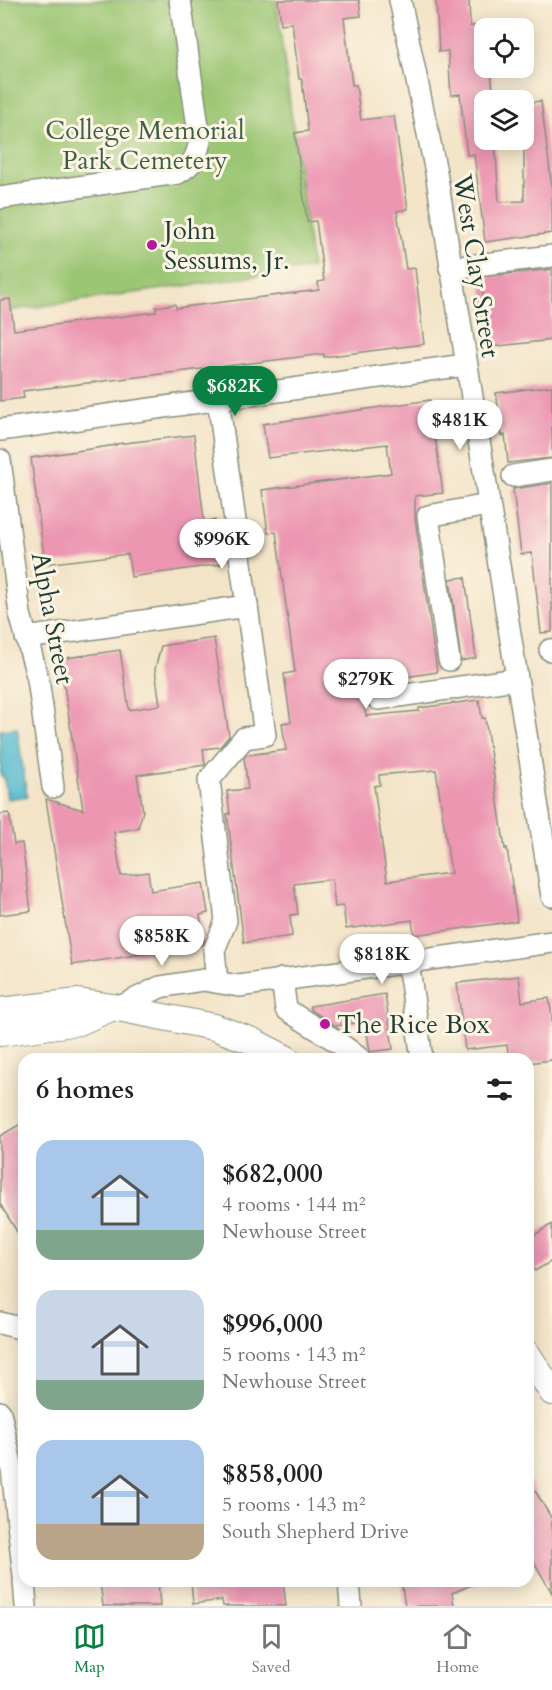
<!DOCTYPE html>
<html lang="en">
<head>
<meta charset="utf-8">
<style>
  body { margin:0; font-family:Cardo,serif; background:#f2f2f2; color:#202124; height:100vh; display:flex; flex-direction:column; font-size:22px; white-space:nowrap }
  * { box-sizing:border-box; margin:0 }
  p { font-size:20px; color:#757577 }
  .icon { flex:none; width:33px; height:33px; fill:none; stroke:currentColor; stroke-width:2; stroke-linecap:round; stroke-linejoin:round }
  .map { position:relative; flex:1; overflow:hidden }
  .details { position:absolute; left:18px; top:1053px; width:516px; height:534px; display:flex; flex-direction:column; background:#fff; border-radius:18px; box-shadow:0 3px 15px #0003 }
  .details>* { flex:none }
  .controls { position:absolute; left:474px; top:18px; display:grid; gap:12px }
  .controls a { display:grid; place-items:center; width:60px; height:60px; border-radius:12px; background:#fff; box-shadow:0 3px 15px #0003; font-size:30px }
  .price { position:absolute; translate:-50% -51px; padding:0 14px; border-radius:21px; background:#fff; color:#222; font-size:20px; line-height:39px; filter:drop-shadow(0 2px 3px #0008) }
  .price::after { content:''; position:absolute; left:50%; top:36px; width:18px; height:14px; margin-left:-9px; background:inherit; clip-path:polygon(0 0,100% 0,50% 100%) }
  .price.selected { background:#0b8043; color:#fff }
  ul { padding:0; list-style:none }
  li { display:flex; align-items:center; gap:18px; height:150px; padding:0 18px }
  li span { display:grid; place-items:center; flex:none; width:168px; height:120px; border-radius:18px; color:#555 }
  li>.icon { margin-inline-start:auto }
  span .icon { width:72px; height:72px; fill:#fffc; stroke-width:1 }
  li b { font-size:26px }
  h2 { display:flex; justify-content:space-between; align-items:center; height:72px; padding:0 18px; font-size:26px }
  .tab-bar { display:flex; justify-content:space-around; align-items:center; height:84px; border-top:2px solid #e0e0e0; background:#fff; font-size:16px; color:#757577 }
  .tab-bar a { display:grid; justify-items:center; gap:3px }
  .tab-bar .selected { color:#0b8043 }
  .map>svg:first-child { display:block }
  .green { fill:#9bc673; stroke:#5d8254; stroke-width:1.5 }
  .water { fill:#52b9cf; stroke:#387b82; stroke-width:1.5 }
  .building { fill:#ec96b2; fill-rule:evenodd }
  .lines { fill:none; stroke-linecap:round; stroke-linejoin:round }
  .minor-casing { stroke:#89907e; stroke-width:24 }
  .major-casing { stroke:#89907e; stroke-width:28 }
  .minor { stroke:#fff; stroke-width:21 }
  .major { stroke:#fff; stroke-width:26 }
  .poi-dot { fill:#b5179e; stroke:#fcf5e5; stroke-width:2 }
  .labels { text-anchor:middle; stroke-width:6; stroke-linejoin:round; paint-order:stroke }
  .park-label { font-size:26px; fill:#3e5f44; stroke:#fcf5e5 }
  .poi-label { font-size:26px; fill:#1f3d34; stroke:#fcf5e5; text-anchor:start }
  .street-label { font-size:26px; fill:#1f3d34; stroke:#fcf5e5 }
</style>
</head>
<body>
<div class="map">
<svg width="552" height="1606" viewBox="0 0 552 1606">
  <rect width="100%" height="100%" fill="#fcf5e5"/>
  <filter id="ink" filterUnits="userSpaceOnUse"><feTurbulence type="fractalNoise" baseFrequency=".0167" numOctaves="2"/><feDisplacementMap in="SourceGraphic" scale="12" xChannelSelector="R" yChannelSelector="G"/><feConvolveMatrix kernelMatrix="1 2 1 2 8 2 1 2 1" color-interpolation-filters="sRGB"/></filter>
  <filter id="wash" filterUnits="userSpaceOnUse"><feTurbulence type="fractalNoise" baseFrequency=".008" numOctaves="4" result="noise"/><feDisplacementMap in="SourceGraphic" scale="24" xChannelSelector="R" yChannelSelector="G"/><feGaussianBlur stdDeviation="1.35" result="paint"/><feColorMatrix in="noise" values="0 0 0 0 0 0 0 0 0 0 0 0 0 0 0 0 0 1.4 0 .05"/><feComposite in="paint" operator="in"/></filter>
  <g filter="url(#wash)">
    <rect width="100%" height="100%" fill="#f3e4c8"/>
    <!-- green -->
    <path class="green" d="M0 0H276L312 268 0 312Z"/>
    <!-- water -->
    <path class="water" d="M17 728 27 796 7 799 4 777 1 776 0 730Z"/>
    <g id="blocks">
      <!-- building -->
      <g class="building">
        <path d="M278 0H359L361 16 344 18 352 85H356L361 120 394 116 408 209 397 211 406 269 415 268 424 344 324 357V354L23 391 24 398 0 401V300L10 299 14 330 156 312V307L175 304 176 308 319 290 318 282 324 281 316 221 307 222 295 133 308 131 302 79H299L292 23 281 24Z"/>
        <path d="M436 0H469L470 26H479L481 68H491L493 92 484 93V140H495L499 202 524 201V103L541 101 552 188V233L485 242 474 154 467 155 460 94 451 95 448 51 439 52Z"/>
        <path d="M552 269V340L489 347 481 277Z"/>
        <path d="M552 386V458L508 463 505 435 502 436 496 393Z"/>
        <path d="M430 400 443 493 415 496V518L437 672 361 684 366 716 419 711V708L479 700 482 718H485L505 849 507 848 517 921 414 935 412 920 346 929 343 906 335 907 332 879 294 884 298 914 290 915 292 936 244 943 227 814H230L227 791 248 789 244 758 246 755 286 750 282 723 291 722 284 674 295 672 276 532 268 533 262 490 391 473 387 444 268 458 263 424ZM436 770 451 873 387 881 374 786 380 785 379 775Z"/>
        <path d="M194 435 204 521 215 520 221 564 131 577 128 554 45 564 31 458 116 445V444Z"/>
        <path d="M552 483V632L541 633 532 553 521 554 513 489Z"/>
        <path d="M465 577 476 658 461 661 450 579Z"/>
        <path d="M214 638 229 736 220 747 203 749 205 765 137 775 143 811 138 828 114 832 121 876 148 872 151 891 203 883 208 913 200 915 204 941 202 945 72 965 46 799 83 810 60 659 120 650 129 710 160 705 155 669 161 646Z"/>
        <path d="M9 813 14 844 22 843 31 911 0 915V814Z"/>
        <path d="M519 976 522 1002 549 998 552 1016V1060L528 1063V1059H509L507 1045 465 1050 457 983Z"/>
        <path d="M385 994 393 1049 370 1052 365 1021 336 1026 311 1010 310 1006Z"/>
        <path d="M24 1122V1243L0 1204V1136Z"/>
        <path d="M552 1224V1261L535 1271 528 1259V1239Z"/>
        <path d="M528 1479 552 1519V1593L528 1552Z"/>
        <path d="M100 1581H158L160 1606H103Z"/>
        <path d="M191 1581H283L286 1606H223L222 1600 193 1604Z"/>
        <path d="M401 1581H481L452 1593 454 1606H405Z"/>
      </g>
    </g>
  </g>
  <g filter="url(#ink)">
    <use href="#blocks" fill-opacity="0" stroke="#89907e" stroke-width="1.5"/>
    <g class="lines">
      <defs>
        <g id="minor">
          <path d="M400 0 436 172 552 896"/>
          <path d="M0 198 178 173C193 164 196 159 200 141L180 0"/>
          <path d="M450 268 552 256"/>
          <path d="M0 430 465 365"/>
          <path d="M0 460 20 614 38 679 53 787"/>
          <path d="M513 476 552 470"/>
          <path d="M26 638 247 606"/>
          <path d="M550 650H552"/>
          <path d="M449 660 428 516 488 505"/>
          <path d="M378 699 517 679"/>
          <path d="M408 962 422 1059"/>
          <path d="M282 979 286 1009C310 1026 337 1039 360 1059"/>
          <path d="M217 982 214 950 226 921 209 780 244 738 265 735 218 399"/>
          <path d="M118 1008 160 987 203 980 239 986 552 942"/>
          <path d="M0 1323 24 1329"/>
          <path d="M0 1412 12 1469 24 1577"/>
          <path d="M24 1581 26 1606"/>
          <path d="M349 1581 351 1606"/>
        </g>
        <g id="major">
          <path d="M0 1011 78 1002 113 1007 214 1027 252 1041 287 1059"/>
          <path d="M0 1033 79 1022 113 1007"/>
          <path d="M528 1355 552 1392"/>
        </g>
      </defs>
      <!-- minor casing -->
      <use href="#minor" class="minor-casing"/>
      <!-- major casing -->
      <use href="#major" class="major-casing"/>
      <!-- minor -->
      <use href="#minor" class="minor"/>
      <!-- major -->
      <use href="#major" class="major"/>
    </g>
  </g>
  <!-- markers -->
  <g class="poi-dot">
    <circle cx="152" cy="245" r="6"/>
    <circle cx="325" cy="1024" r="6"/>
  </g>
  <g class="labels">
    <!-- park labels -->
    <g class="park-label">
      <text x="145" y="139">College Memorial<tspan x="145" dy="30">Park Cemetery</tspan></text>
    </g>
    <!-- poi labels -->
    <g class="poi-label">
      <text x="164" y="239">John<tspan x="164" dy="30">Sessums, Jr.</tspan></text>
      <text x="337" y="1033">The Rice Box</text>
    </g>
    <!-- street labels -->
    <g class="street-label">
      <text transform="translate(477 266) rotate(81)" y="9">West Clay Street</text>
      <text transform="translate(53 618) rotate(79)" y="9">Alpha Street</text>
    </g>
  </g>
</svg>
<div class="controls">
<a><svg class="icon" aria-label="locate" viewBox="0 0 24 24"><circle cx="12" cy="12" r="6"/><path d="M12 2v4M12 18v4M2 12h4M18 12h4"/></svg></a>
<a><svg class="icon" aria-label="layers" viewBox="0 0 24 24"><path d="M12 4l9 5-9 5-9-5zM3 14l9 5 9-5"/></svg></a>
</div>
<b class="price selected" style="left:235px;top:417px">$682K</b>
<b class="price" style="left:460px;top:451px">$481K</b>
<b class="price" style="left:222px;top:570px">$996K</b>
<b class="price" style="left:366px;top:710px">$279K</b>
<b class="price" style="left:162px;top:967px">$858K</b>
<b class="price" style="left:382px;top:985px">$818K</b>
<section class="details">
<h2>6 homes<svg class="icon" aria-label="filters" viewBox="0 0 24 24"><path d="M4 7h16M4 17h16"/><circle cx="9" cy="7" r="2"/><circle cx="15" cy="17" r="2"/></svg></h2>
<ul>
<li><span style="background:linear-gradient(#a9c7e8 75%,#7fa58c 0)"><svg class="icon" aria-label="home" viewBox="0 0 24 24"><path d="M3 11l9-7 9 7M6 9v11h12V9"/></svg></span><div><b>$682,000</b><p>4 rooms · 144 m²</p><p>Newhouse Street</p></div></li>
<li><span style="background:linear-gradient(#c9d6e8 75%,#7fa58c 0)"><svg class="icon" aria-label="home" viewBox="0 0 24 24"><path d="M3 11l9-7 9 7M6 9v11h12V9"/></svg></span><div><b>$996,000</b><p>5 rooms · 143 m²</p><p>Newhouse Street</p></div></li>
<li><span style="background:linear-gradient(#a9c7e8 70%,#b9a48a 0)"><svg class="icon" aria-label="home" viewBox="0 0 24 24"><path d="M3 11l9-7 9 7M6 9v11h12V9"/></svg></span><div><b>$858,000</b><p>5 rooms · 143 m²</p><p>South Shepherd Drive</p></div></li>
</ul>
</section>
</div>
<nav class="tab-bar">
<a class="selected"><svg class="icon" aria-label="map" viewBox="0 0 24 24"><path d="M3 6l6-2 6 2 6-2v14l-6 2-6-2-6 2zM9 4v14M15 6v14"/></svg>Map</a>
<a><svg class="icon" aria-label="saved" viewBox="0 0 24 24"><path d="M7 4h10v16l-5-4-5 4z"/></svg>Saved</a>
<a><svg class="icon" aria-label="home" viewBox="0 0 24 24"><path d="M3 11l9-7 9 7M6 9v11h12V9"/></svg>Home</a>
</nav>
</body>
</html>
